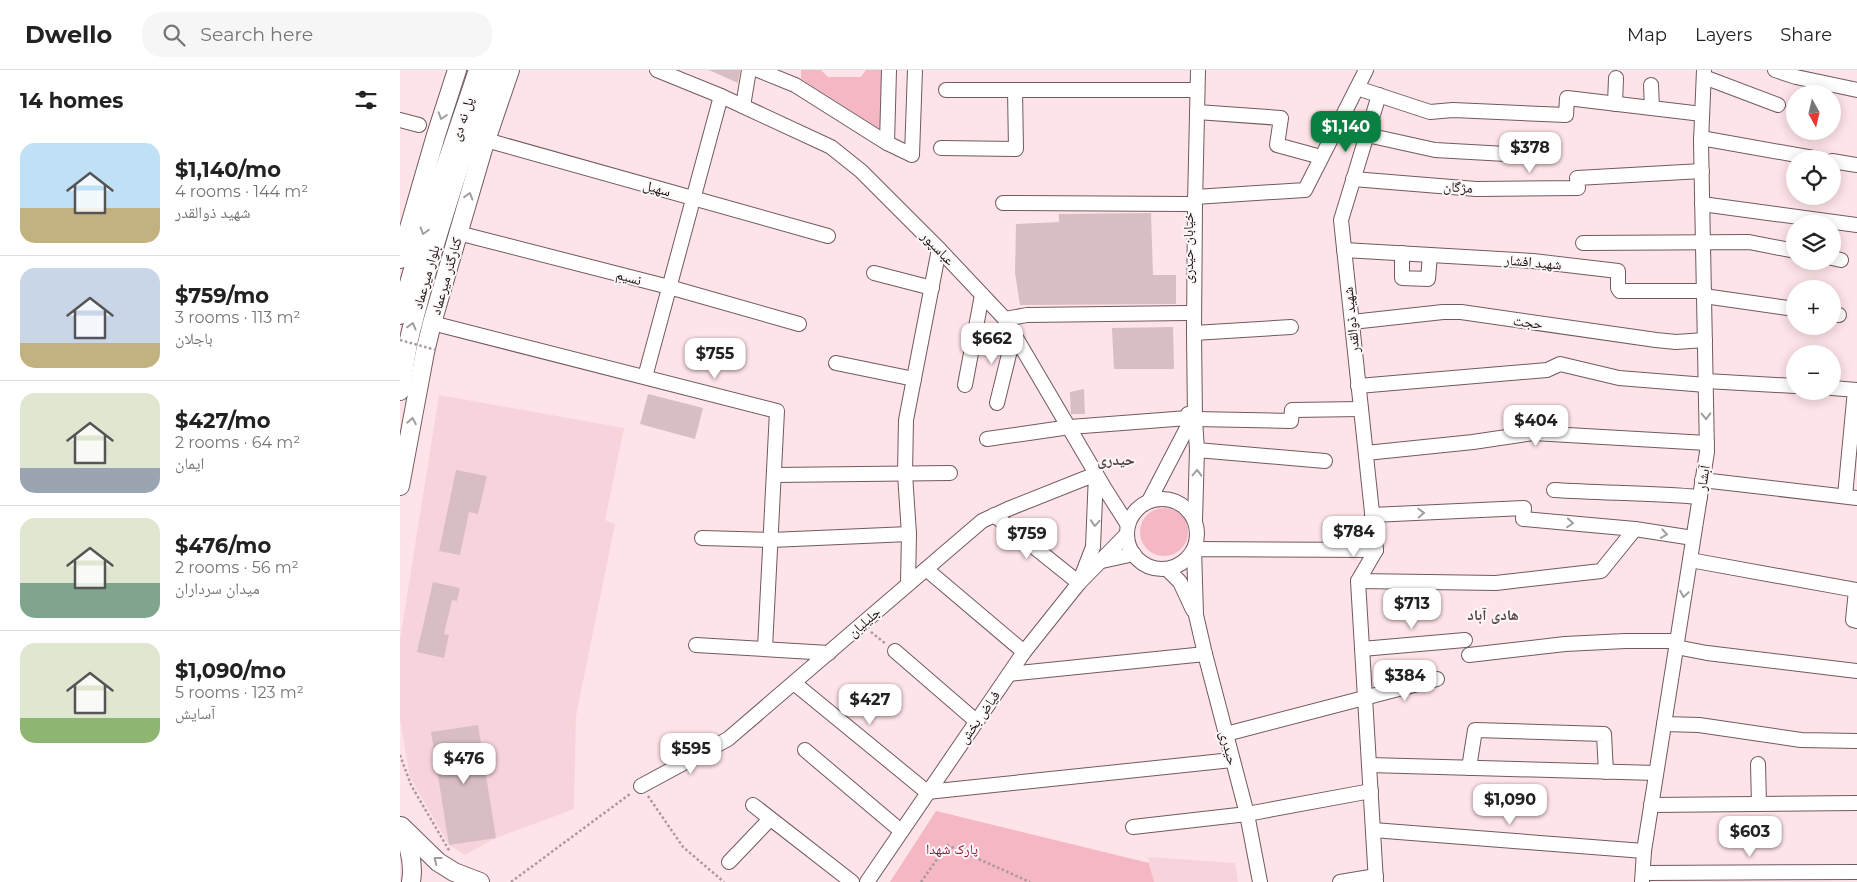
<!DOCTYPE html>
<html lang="en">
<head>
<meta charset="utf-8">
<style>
  body { margin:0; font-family:Montserrat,"Noto Naskh Arabic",sans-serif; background:#f6f6f6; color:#222; height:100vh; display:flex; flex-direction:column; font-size:19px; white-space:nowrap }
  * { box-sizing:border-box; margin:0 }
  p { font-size:16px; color:#767676 }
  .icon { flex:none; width:28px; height:28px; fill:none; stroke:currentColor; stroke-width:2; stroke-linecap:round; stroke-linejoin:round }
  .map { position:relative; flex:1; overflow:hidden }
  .sheet { display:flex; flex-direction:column; background:#fff; width:400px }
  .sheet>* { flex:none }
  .needle { width:32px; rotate:172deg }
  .tools { position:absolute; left:1386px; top:15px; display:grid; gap:10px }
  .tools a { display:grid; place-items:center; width:55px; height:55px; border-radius:50%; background:#fff; box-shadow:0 2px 12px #0003; font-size:25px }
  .price { position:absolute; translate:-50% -42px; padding:0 11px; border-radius:10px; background:#fff; color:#222; font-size:16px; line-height:32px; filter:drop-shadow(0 1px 2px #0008) }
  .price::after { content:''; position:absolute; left:50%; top:30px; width:15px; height:11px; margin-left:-8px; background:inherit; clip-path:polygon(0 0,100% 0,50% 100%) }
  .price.current { background:#0b8043; color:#fff }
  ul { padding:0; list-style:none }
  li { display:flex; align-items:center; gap:15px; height:125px; padding:0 20px }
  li+li { border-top:1px solid #e0e0e0 }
  li span { display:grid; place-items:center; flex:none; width:140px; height:100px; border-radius:15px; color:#555 }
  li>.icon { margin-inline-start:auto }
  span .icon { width:60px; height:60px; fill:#fffc; stroke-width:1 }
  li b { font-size:21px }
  h2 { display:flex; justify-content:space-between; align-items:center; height:60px; padding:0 20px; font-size:21px }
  header { display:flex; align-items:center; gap:30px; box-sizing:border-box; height:70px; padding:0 25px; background:#fff; border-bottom:1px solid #e0e0e0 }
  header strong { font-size:24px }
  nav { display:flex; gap:28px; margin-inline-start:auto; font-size:18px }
  .search { width:350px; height:45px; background:#f6f6f6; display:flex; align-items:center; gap:12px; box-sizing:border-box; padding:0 18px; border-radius:20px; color:#767676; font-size:19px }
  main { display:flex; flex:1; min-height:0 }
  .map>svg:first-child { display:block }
  .built { fill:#f7d4db }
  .green { fill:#f4b7c3 }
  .building { fill:#d8bec3 }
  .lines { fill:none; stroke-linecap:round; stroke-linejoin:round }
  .minor-casing { stroke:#715a5f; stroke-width:16 }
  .major-casing { stroke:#715a5f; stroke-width:20 }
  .path { stroke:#ac979b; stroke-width:2.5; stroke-dasharray:2.5 2.5; stroke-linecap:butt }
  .minor { stroke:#fff; stroke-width:14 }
  .major { stroke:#fff; stroke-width:18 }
  .path-bridge { stroke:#ac979b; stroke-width:2.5; stroke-dasharray:2.5 2.5; stroke-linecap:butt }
  .oneway { stroke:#a29e9f }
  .labels { text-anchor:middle; stroke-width:4; stroke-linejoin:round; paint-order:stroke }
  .street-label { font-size:14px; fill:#160d0f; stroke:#fcf7f7 }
  .park-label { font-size:14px; fill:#8a1b43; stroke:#fcf7f7 }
  .neighbourhood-label { font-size:15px; font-weight:bold; fill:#594348; stroke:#fcf7f7 }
</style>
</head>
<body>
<header>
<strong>Dwello</strong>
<div class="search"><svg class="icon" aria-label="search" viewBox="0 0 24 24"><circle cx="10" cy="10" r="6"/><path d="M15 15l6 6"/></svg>Search here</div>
<nav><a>Map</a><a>Layers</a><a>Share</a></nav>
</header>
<main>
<section class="sheet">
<h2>14 homes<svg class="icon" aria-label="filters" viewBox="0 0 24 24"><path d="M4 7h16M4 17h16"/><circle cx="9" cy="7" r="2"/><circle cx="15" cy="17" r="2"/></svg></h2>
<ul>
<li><span style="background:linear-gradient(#bfe0f5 65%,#c2b280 0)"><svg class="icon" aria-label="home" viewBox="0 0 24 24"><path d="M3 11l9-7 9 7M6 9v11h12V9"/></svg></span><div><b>$1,140/mo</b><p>4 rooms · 144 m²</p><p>شهید ذوالقدر</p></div></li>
<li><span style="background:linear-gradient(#c9d6e8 75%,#c2b280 0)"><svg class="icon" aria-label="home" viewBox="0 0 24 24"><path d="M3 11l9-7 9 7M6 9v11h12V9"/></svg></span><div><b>$759/mo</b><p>3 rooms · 113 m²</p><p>باجلان</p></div></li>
<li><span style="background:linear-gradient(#dfe7d0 75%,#9aa5b1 0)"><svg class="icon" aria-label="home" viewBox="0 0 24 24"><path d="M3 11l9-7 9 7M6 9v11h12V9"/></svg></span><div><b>$427/mo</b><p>2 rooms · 64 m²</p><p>ایمان</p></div></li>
<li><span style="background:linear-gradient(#dfe7d0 65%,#7fa58c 0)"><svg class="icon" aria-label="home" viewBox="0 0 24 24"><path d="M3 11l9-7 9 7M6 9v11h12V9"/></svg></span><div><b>$476/mo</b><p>2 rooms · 56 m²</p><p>میدان سرداران</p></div></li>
<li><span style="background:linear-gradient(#dfe7d0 75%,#8fb573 0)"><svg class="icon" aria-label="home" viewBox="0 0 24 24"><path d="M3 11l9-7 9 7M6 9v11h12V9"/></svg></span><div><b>$1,090/mo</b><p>5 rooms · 123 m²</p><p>آسایش</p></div></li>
</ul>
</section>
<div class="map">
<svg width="1457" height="812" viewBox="0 0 1457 812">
  <rect width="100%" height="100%" fill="#fee3e8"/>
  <!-- built -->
  <g class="built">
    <path d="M39 325 224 358 205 450 215 454 176 646 174 739 96 768 65 785 49 775 10 707 0 650V570Z"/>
    <path d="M748 787 835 793 838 812H754Z"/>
  </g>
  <!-- green -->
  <g class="green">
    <path d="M401 0H421L428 7H461L466 0H486L483 58 480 59 401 9Z"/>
    <circle cx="764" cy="462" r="24"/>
    <path d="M536 741 749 793 754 812H490Z"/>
  </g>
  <!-- building -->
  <g class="building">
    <path d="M309 0H340L338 13Z"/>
    <path d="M751 143 753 205H776V234L620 235 615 203 616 154 659 152V144Z"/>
    <path d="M773 257 774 299H714L712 258Z"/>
    <path d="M684 319 685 344H671L670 322Z"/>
    <path d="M248 324 303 338 295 369 240 354Z"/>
    <path d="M56 400 87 406 78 444 69 442 60 485 39 481Z"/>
    <path d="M33 512 60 518 57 531 52 530 44 564 49 565 44 588 17 582Z"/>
    <path d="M78 655 96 768 49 775 31 662Z"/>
  </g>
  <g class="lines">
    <defs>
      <g id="minor">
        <path d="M257 0 321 26 431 77 461 101 539 179 605 249 705 419 728 455"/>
        <path d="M358 0 395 15 487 73 512 85 515 0"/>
        <path d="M1375 0 1396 7 1457 20"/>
        <path d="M1304 7 1378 35"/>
        <path d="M1251 15 1252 38"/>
        <path d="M957 18 1030 42 1053 40 1166 45 1167 28 1302 44"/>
        <path d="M546 20H791"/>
        <path d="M1215 34 1216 8"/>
        <path d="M343 36 349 0"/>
        <path d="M797 42 881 48 877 75 921 87"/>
        <path d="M0 50 19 55"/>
        <path d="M967 65 1035 80 1106 84"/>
        <path d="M1301 68 1419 89"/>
        <path d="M86 70 428 166"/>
        <path d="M487 73 489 0"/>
        <path d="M541 78 616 79 615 20"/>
        <path d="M1432 91 1457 95"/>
        <path d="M953 109 1076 119 1178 118 1177 108 1302 101"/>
        <path d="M795 127 905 120 966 0"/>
        <path d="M603 133 788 134"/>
        <path d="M1302 134 1457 155"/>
        <path d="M58 163 269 217 399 254"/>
        <path d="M1183 173 1349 172 1395 181"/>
        <path d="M944 180 1133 191 1218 201V218L1220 221H1304"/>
        <path d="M1002 183V208L1028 209 1030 185"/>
        <path d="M1432 188 1441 190"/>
        <path d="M474 203 532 218"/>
        <path d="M1304 226 1395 239"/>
        <path d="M1432 244 1439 245"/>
        <path d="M605 249 627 245 788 243"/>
        <path d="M952 252 1043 242H1061L1256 270 1276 272 1305 270"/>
        <path d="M32 253 377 341 365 578"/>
        <path d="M794 263 891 257"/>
        <path d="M436 293 514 309"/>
        <path d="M245 307 321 26"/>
        <path d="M1306 311 1395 316"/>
        <path d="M565 315 582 225"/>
        <path d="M958 316 1147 300 1160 294 1219 308 1306 315"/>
        <path d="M1432 318 1457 320"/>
        <path d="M597 333 614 264"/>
        <path d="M795 349 891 351 892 340 961 339"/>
        <path d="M587 369 670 357 788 348"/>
        <path d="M797 380 925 391"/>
        <path d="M966 383 1073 372 1133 363 1307 373"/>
        <path d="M374 405 550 403"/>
        <path d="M1302 410 1457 428"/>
        <path d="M1154 420C1202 423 1251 423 1300 427"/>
        <path d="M1445 426 1455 320"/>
        <circle cx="762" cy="464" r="35"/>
        <path d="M749 431 788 356V344"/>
        <path d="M972 445 1124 438 1123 449 1235 459 1293 468"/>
        <path d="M795 450 797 380 795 349 794 263 795 134 798 0"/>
        <path d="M302 468 371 470 509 464"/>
        <path d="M976 480 941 150 979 25"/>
        <path d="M976 480 958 511 976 812"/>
        <path d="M1290 490 1456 520 1453 550 1457 551"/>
        <path d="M702 491 734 484"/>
        <path d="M526 499 624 582"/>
        <path d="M767 499 780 512 793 540"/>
        <path d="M958 511 1096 513 1201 501 1235 459"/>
        <path d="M508 514 509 464 505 404 506 350 539 179"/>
        <path d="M296 575 429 583"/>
        <path d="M1276 577 1307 583 1457 601"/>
        <path d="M962 579 1065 570"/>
        <path d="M495 581 576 651"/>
        <path d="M1069 585 1165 574 1225 571H1277"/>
        <path d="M609 604 805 584"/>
        <path d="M394 613 527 722 832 690"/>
        <path d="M1264 654 1299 655 1401 670 1457 671"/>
        <path d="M826 664 1037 609"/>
        <path d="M405 680 501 761"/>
        <path d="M1358 694 1359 734"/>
        <path d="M969 695 1256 703"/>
        <path d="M1069 698 1075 660 1204 664 1206 702"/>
        <path d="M241 716 328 669 582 451 608 439 696 404 693 477 679 513 594 445"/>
        <path d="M353 735 452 812"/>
        <path d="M1251 735 1457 733"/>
        <path d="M733 757 847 744 971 721"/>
        <path d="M973 760 1244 781"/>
        <path d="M329 792 370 749"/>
        <path d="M1243 803 1457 802"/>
        <path d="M467 812 624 582 679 513 727 464"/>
        <path d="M860 812 847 744 805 584 796 545 794 479 976 480"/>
        <path d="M940 812 976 806"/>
        <path d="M1242 812 1244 781 1307 382 1301 72 1304 0"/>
      </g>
      <g id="major">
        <path d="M0 189 36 65 57 0"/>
        <path d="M0 245 26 154 78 0"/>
        <path d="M0 321C4 301 6 280 11 261 33 173 62 86 92 0"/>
        <path d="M0 416 25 282 32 253 83 79 110 0"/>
        <path d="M1 756 38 792 54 802 80 812"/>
        <path d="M3 762C10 778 14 794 11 812"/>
      </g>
    </defs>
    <!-- minor casing -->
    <use href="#minor" class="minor-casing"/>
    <!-- major casing -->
    <use href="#major" class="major-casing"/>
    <!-- path -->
    <g class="path">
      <path d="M471 562 486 574"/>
      <path d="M0 685 11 715 50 782"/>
      <path d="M248 726 283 777 324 812"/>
      <path d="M111 812 230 724"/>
      <path d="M521 812 547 775 630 812"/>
    </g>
    <!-- minor -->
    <use href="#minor" class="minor"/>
    <!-- major -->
    <use href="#major" class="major"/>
    <!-- path-bridge -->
    <path class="path-bridge" d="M0 270 36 280"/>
  </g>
  <!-- one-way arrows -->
  <defs><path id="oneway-chevron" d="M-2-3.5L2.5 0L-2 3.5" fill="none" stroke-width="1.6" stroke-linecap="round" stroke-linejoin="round" transform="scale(1.25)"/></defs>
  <g class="oneway">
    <use href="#oneway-chevron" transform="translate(42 46) rotate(108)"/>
    <use href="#oneway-chevron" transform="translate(69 126) rotate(-73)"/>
    <use href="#oneway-chevron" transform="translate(24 161) rotate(106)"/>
    <use href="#oneway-chevron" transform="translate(12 256) rotate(-75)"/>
    <use href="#oneway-chevron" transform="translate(1306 346) rotate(89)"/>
    <use href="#oneway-chevron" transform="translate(12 351) rotate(-80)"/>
    <use href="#oneway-chevron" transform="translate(797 403) rotate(-88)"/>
    <use href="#oneway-chevron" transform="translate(1021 443) rotate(-3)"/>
    <use href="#oneway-chevron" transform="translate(695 453) rotate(94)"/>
    <use href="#oneway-chevron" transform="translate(1170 453) rotate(5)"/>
    <use href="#oneway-chevron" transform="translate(1264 464) rotate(9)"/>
    <use href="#oneway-chevron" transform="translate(1284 524) rotate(99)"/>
    <use href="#oneway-chevron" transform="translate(37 790) rotate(-142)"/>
  </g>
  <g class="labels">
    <!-- street labels -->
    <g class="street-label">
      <text transform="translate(62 49) rotate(-72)" y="5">پل نه دی</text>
      <text transform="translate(1058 117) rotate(4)" y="5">مژگان</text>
      <text transform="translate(257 118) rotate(16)" y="5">سهیل</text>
      <text transform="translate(538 178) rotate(46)" y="5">عباسپور</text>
      <text transform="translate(788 178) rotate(-90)" y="5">خیابان حیدری</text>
      <text transform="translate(1133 192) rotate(5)" y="5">شهید افشار</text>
      <text transform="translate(46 206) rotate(-74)" y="5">کنارگذر میرعماد</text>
      <text transform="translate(26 207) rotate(-74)" y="5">بلوار میرعماد</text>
      <text transform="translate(229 207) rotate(15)" y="5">نسیم</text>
      <text transform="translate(951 250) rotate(-96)" y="5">شهید ذوالقدر</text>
      <text transform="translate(1128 252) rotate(8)" y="5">حجت</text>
      <text transform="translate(1303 408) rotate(-81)" y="5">آبشار</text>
      <text transform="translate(464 552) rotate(-41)" y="5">جلیلیان</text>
      <text transform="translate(579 647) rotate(-55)" y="5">فیاض بخش</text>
      <text transform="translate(829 678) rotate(75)" y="5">حیدری</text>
    </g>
    <!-- park labels -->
    <g class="park-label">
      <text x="552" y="784">پارک شهدا</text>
    </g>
    <!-- neighbourhood labels -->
    <g class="neighbourhood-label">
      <text x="716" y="395">حیدری</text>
      <text x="1093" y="550">هادی آباد</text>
    </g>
  </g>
</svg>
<div class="tools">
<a><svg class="needle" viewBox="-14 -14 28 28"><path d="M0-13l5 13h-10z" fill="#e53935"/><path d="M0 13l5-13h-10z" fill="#767676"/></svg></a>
<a><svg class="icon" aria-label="locate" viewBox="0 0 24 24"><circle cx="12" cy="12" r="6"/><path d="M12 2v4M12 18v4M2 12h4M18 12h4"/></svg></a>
<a><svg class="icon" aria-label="layers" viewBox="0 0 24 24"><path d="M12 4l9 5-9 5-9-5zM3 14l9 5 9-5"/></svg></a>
<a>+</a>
<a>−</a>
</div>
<b class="price current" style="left:946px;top:83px">$1,140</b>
<b class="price" style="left:1130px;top:104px">$378</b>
<b class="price" style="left:592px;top:295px">$662</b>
<b class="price" style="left:315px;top:310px">$755</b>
<b class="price" style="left:1136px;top:377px">$404</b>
<b class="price" style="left:954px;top:488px">$784</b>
<b class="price" style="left:627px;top:490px">$759</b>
<b class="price" style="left:1012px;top:560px">$713</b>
<b class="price" style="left:1005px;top:632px">$384</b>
<b class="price" style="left:470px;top:656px">$427</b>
<b class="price" style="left:291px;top:705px">$595</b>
<b class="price" style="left:64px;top:715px">$476</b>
<b class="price" style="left:1110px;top:756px">$1,090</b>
<b class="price" style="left:1350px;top:788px">$603</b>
</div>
</main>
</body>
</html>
